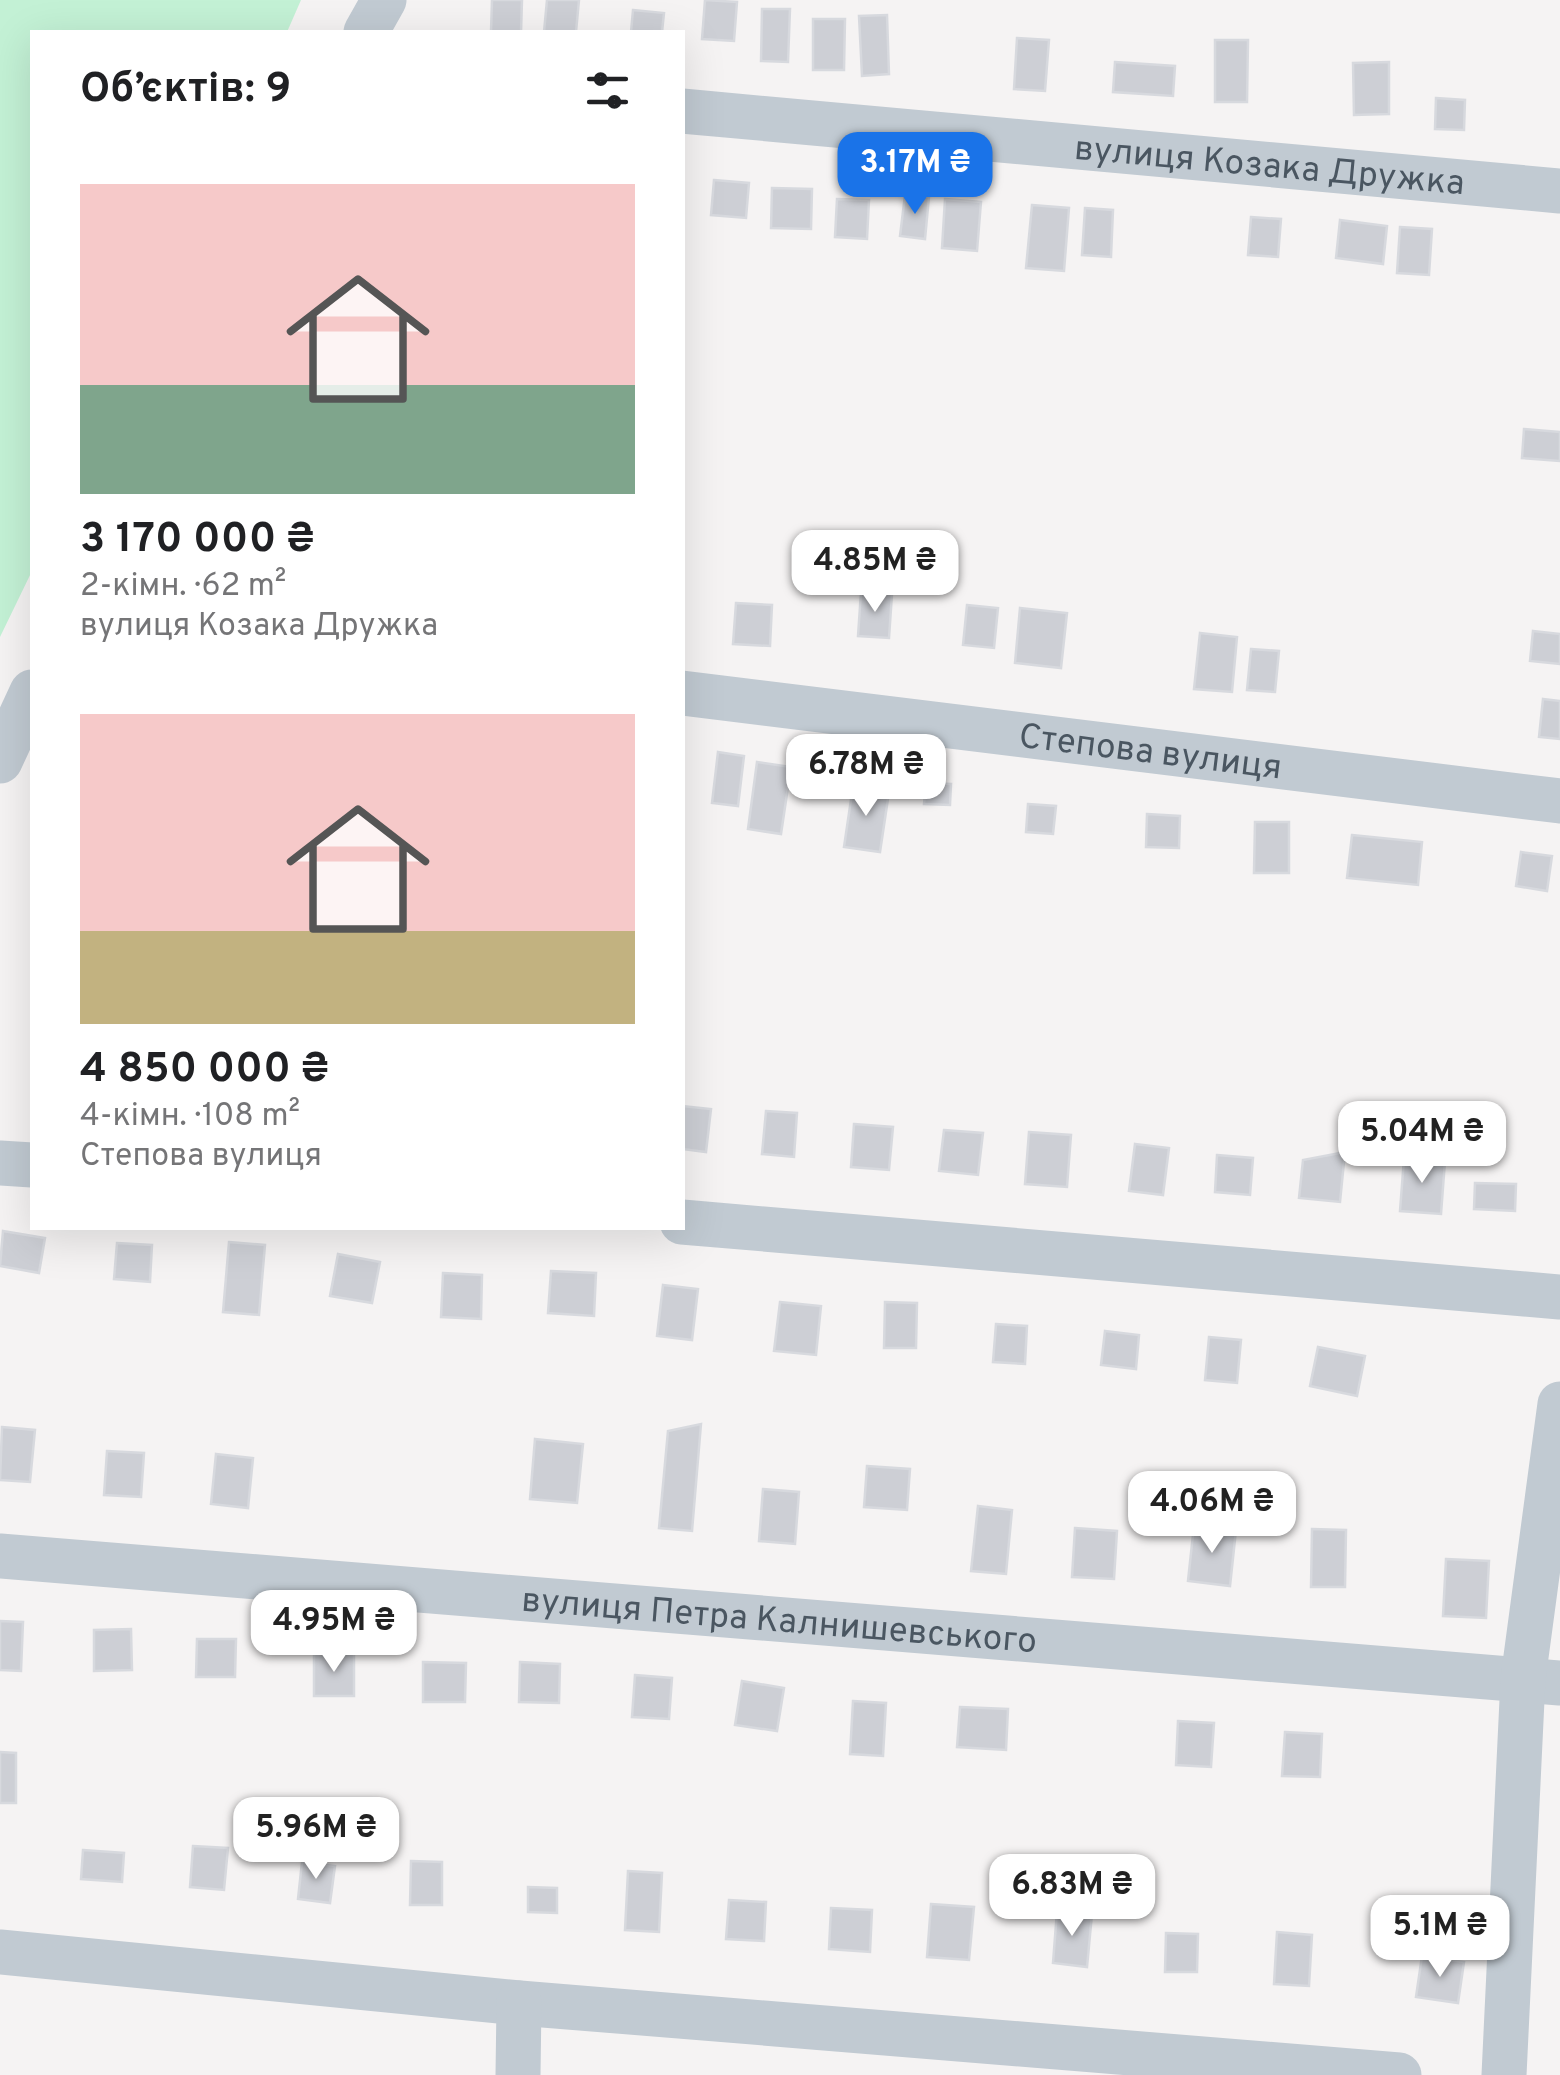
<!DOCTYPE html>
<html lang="uk">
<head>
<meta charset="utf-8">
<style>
  body { margin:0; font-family:Overpass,sans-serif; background:#f6f6f6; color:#202124; height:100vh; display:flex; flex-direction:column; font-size:38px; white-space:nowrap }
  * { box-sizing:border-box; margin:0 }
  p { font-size:32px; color:#757577 }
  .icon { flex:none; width:55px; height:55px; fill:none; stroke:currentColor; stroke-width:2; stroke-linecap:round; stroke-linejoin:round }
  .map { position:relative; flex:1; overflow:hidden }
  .panel { position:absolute; left:30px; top:30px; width:655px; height:1200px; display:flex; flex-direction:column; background:#fff; border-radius:0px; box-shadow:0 10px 40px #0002 }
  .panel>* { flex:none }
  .price { position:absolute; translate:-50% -85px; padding:0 22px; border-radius:20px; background:#fff; color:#222; font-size:32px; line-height:65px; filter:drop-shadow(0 2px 5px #0008) }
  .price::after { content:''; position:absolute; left:50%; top:60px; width:30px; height:22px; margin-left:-15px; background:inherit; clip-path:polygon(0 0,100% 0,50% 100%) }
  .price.on { background:#1a73e8; color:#fff }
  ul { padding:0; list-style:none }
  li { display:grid; align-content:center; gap:20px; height:530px; padding:0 50px }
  li span { display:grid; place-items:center; height:310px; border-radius:0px; color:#555 }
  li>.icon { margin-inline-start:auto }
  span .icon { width:180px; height:180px; fill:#fffc; stroke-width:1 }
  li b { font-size:42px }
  h2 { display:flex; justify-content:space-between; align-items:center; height:120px; padding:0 50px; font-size:42px }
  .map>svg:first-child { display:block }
  .green { fill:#c3f1d5 }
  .building { fill:#cdcfd5; stroke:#d7d9de; stroke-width:2.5 }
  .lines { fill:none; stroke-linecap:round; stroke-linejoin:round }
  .minor { stroke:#c1cad2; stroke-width:45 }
  .labels { text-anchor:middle; stroke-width:8; stroke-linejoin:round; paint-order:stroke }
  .street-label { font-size:35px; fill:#4a5661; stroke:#fff }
</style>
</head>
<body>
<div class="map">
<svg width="1560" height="2075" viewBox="0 0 1560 2075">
  <rect width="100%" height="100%" fill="#f5f3f3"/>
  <!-- green -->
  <path class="green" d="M0 0H301L287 32H32V571L0 637Z"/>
  <!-- building -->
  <g class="building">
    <path d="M492 0H522L521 32H491Z"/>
    <path d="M547 0H579L576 32H544Z"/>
    <path d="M705 0 737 2 734 41 702 39Z"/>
    <path d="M762 9H790L788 62 761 61Z"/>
    <path d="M633 10 664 13 662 32H631Z"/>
    <path d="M887 15 889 74 862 76 859 16Z"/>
    <path d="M813 19H845L844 70H813Z"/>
    <path d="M1017 38 1049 40 1045 91 1014 89Z"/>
    <path d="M1215 40H1248L1247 102H1215Z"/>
    <path d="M1115 62 1175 66 1173 96 1113 92Z"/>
    <path d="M1389 62V114L1354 115 1353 63Z"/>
    <path d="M1436 98 1465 100 1464 130 1435 129Z"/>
    <path d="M714 180 749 183 746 218 711 215Z"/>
    <path d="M772 188 812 189 811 229 771 228Z"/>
    <path d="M905 195 929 197 925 239 900 236Z"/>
    <path d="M837 199 869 200 867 239 835 237Z"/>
    <path d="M945 199 981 202 977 251 942 248Z"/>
    <path d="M1032 205 1069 208 1064 271 1026 268Z"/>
    <path d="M1085 208 1113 210 1111 257 1082 255Z"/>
    <path d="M1251 217 1281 219 1278 257 1248 255Z"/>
    <path d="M1340 220 1387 226 1383 264 1336 258Z"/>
    <path d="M1400 227 1432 229 1429 275 1397 273Z"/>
    <path d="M1524 429 1560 432V461L1522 458Z"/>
    <path d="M861 592 892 594 889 638 858 636Z"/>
    <path d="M736 603 772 605 770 646 733 644Z"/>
    <path d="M967 605 998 608 994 648 963 645Z"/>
    <path d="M1020 608 1067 613 1061 668 1015 663Z"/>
    <path d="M1533 631 1560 634V664L1530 661Z"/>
    <path d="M1200 633 1237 637 1232 692 1194 689Z"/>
    <path d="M1251 649 1279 651 1275 692 1247 690Z"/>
    <path d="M1543 699 1560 701V739L1539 737Z"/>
    <path d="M718 752 744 756 738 806 712 803Z"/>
    <path d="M757 762 791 767 781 834 748 829Z"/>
    <path d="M926 783 951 784 950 805 924 804Z"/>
    <path d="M853 786 889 792 880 852 844 847Z"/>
    <path d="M1028 804 1056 806 1053 834 1026 832Z"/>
    <path d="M1147 814 1180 816 1179 848 1146 847Z"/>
    <path d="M1255 822H1289V873H1254Z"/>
    <path d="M1352 835 1422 842 1418 885 1347 878Z"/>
    <path d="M1521 852 1552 856 1547 891 1516 886Z"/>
    <path d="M682 1106 711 1109 706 1152 682 1149Z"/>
    <path d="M766 1111 797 1113 794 1157 762 1154Z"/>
    <path d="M854 1124 893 1127 889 1170 851 1167Z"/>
    <path d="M944 1130 983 1133 978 1175 939 1171Z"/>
    <path d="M1029 1132 1071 1135 1067 1187 1025 1184Z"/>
    <path d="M1135 1144 1169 1148 1163 1195 1129 1191Z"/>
    <path d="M1345 1152 1340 1202 1299 1198 1303 1160Z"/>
    <path d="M1217 1155 1253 1158 1250 1195 1215 1192Z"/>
    <path d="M1404 1158 1445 1161 1441 1214 1400 1211Z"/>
    <path d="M1475 1183 1516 1184 1515 1211 1474 1209Z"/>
    <path d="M3 1231 45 1238 39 1273 0 1266Z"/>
    <path d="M229 1242 265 1245 259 1315 223 1312Z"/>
    <path d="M117 1243 152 1245 150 1282 114 1279Z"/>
    <path d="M338 1254 380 1262 372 1303 330 1296Z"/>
    <path d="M551 1271 596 1273 594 1316 548 1313Z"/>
    <path d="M443 1273 482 1275 481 1319 441 1317Z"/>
    <path d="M663 1285 698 1289 692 1340 657 1336Z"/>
    <path d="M780 1302 821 1306 816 1355 774 1351Z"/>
    <path d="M885 1302 917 1303 916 1348H884Z"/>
    <path d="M996 1324 1027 1326 1025 1364 993 1362Z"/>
    <path d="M1105 1331 1139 1335 1136 1369 1101 1365Z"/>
    <path d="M1209 1337 1241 1340 1237 1383 1205 1380Z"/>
    <path d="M1318 1347 1365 1356 1357 1396 1310 1386Z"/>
    <path d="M701 1424 692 1531 659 1528 668 1431Z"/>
    <path d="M2 1427 35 1430 30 1482 0 1480Z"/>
    <path d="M535 1439 583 1444 577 1503 530 1499Z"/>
    <path d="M107 1451 144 1453 141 1497 104 1495Z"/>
    <path d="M216 1454 253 1458 248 1508 211 1504Z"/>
    <path d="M867 1466 910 1469 907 1510 864 1507Z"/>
    <path d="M763 1489 799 1492 795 1544 759 1541Z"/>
    <path d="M978 1506 1012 1510 1006 1574 971 1571Z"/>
    <path d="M1194 1525 1236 1530 1230 1586 1188 1581Z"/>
    <path d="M1075 1528 1117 1531 1114 1579 1072 1577Z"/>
    <path d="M1312 1529 1346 1530 1345 1587H1311Z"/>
    <path d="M1446 1559 1489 1561 1486 1618 1443 1616Z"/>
    <path d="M0 1621 23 1622 21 1671 0 1670Z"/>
    <path d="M131 1629 132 1670 94 1671V1630Z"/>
    <path d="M197 1639H236L235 1677H196Z"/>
    <path d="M354 1653V1696H314V1654Z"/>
    <path d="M423 1662 466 1663 465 1702H423Z"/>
    <path d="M520 1662 560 1664 559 1703 519 1702Z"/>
    <path d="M635 1675 672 1678 669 1719 632 1717Z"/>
    <path d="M742 1681 784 1688 777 1731 735 1725Z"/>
    <path d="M853 1701 886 1703 883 1756 850 1754Z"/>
    <path d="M960 1707 1008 1709 1006 1750 957 1747Z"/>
    <path d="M1178 1721 1214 1723 1211 1767 1176 1765Z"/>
    <path d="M1285 1732 1322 1734 1320 1777 1282 1776Z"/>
    <path d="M0 1752 16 1753V1803H0Z"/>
    <path d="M193 1846 228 1848 224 1890 190 1887Z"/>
    <path d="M83 1850 124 1853 122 1882 81 1879Z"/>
    <path d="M411 1861 442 1862V1905H410Z"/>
    <path d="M302 1862 335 1866 330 1903 298 1899Z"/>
    <path d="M628 1871 662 1873 659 1932 625 1930Z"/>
    <path d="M528 1887 557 1888V1913L528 1912Z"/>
    <path d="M729 1900 766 1902 764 1941 726 1939Z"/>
    <path d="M931 1904 974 1907 969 1960 927 1957Z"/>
    <path d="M831 1908 872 1910 870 1952 829 1949Z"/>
    <path d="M1057 1911 1092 1914 1087 1967 1053 1963Z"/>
    <path d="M1277 1932 1312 1935 1309 1986 1274 1984Z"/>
    <path d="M1166 1933 1198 1934 1197 1972H1165Z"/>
    <path d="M1422 1956 1464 1962 1458 2003 1416 1997Z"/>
  </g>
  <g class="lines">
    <!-- minor -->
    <g class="minor">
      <path d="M366 32 384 0"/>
      <path id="s1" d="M682 111 1560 191"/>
      <path id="s2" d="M682 693 1560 801"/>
      <path d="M0 761 32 692"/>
      <path d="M0 1163 32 1165"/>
      <path d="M682 1222 1560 1297"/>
      <path id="s3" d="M0 1556 1560 1683"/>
      <path d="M0 1952 519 2003 1399 2075"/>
      <path d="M518 2075 519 2003"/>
      <path d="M1504 2075 1523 1679 1560 1404"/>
    </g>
  </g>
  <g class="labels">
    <!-- street labels -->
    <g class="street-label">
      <text dy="12" stroke="none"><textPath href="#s1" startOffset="590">вулиця Козака Дружка</textPath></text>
      <text dy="12" stroke="none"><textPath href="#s2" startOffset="472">Степова вулиця</textPath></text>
      <text dy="12" stroke="none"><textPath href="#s3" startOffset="782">вулиця Петра Калнишевського</textPath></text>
    </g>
  </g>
</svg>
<b class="price on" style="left:915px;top:217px">3.17M ₴</b>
<b class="price" style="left:875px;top:615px">4.85M ₴</b>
<b class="price" style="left:866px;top:819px">6.78M ₴</b>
<b class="price" style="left:1422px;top:1186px">5.04M ₴</b>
<b class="price" style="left:1212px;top:1556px">4.06M ₴</b>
<b class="price" style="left:334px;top:1675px">4.95M ₴</b>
<b class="price" style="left:316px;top:1882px">5.96M ₴</b>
<b class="price" style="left:1072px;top:1939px">6.83M ₴</b>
<b class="price" style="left:1440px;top:1980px">5.1M ₴</b>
<section class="panel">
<h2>Об’єктів: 9<svg class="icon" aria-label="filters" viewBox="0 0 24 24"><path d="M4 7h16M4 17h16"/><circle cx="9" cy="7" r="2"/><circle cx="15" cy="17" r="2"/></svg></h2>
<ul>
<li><span style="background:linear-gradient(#f6c9c9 65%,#7fa58c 0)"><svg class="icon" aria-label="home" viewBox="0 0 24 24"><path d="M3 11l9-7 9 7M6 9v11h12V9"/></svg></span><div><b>3 170 000 ₴</b><p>2-кімн. · 62 m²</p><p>вулиця Козака Дружка</p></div></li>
<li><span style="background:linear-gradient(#f6c9c9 70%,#c2b280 0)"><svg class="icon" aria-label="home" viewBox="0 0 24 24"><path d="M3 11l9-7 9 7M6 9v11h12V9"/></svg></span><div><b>4 850 000 ₴</b><p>4-кімн. · 108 m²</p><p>Степова вулиця</p></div></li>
</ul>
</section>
</div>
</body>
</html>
